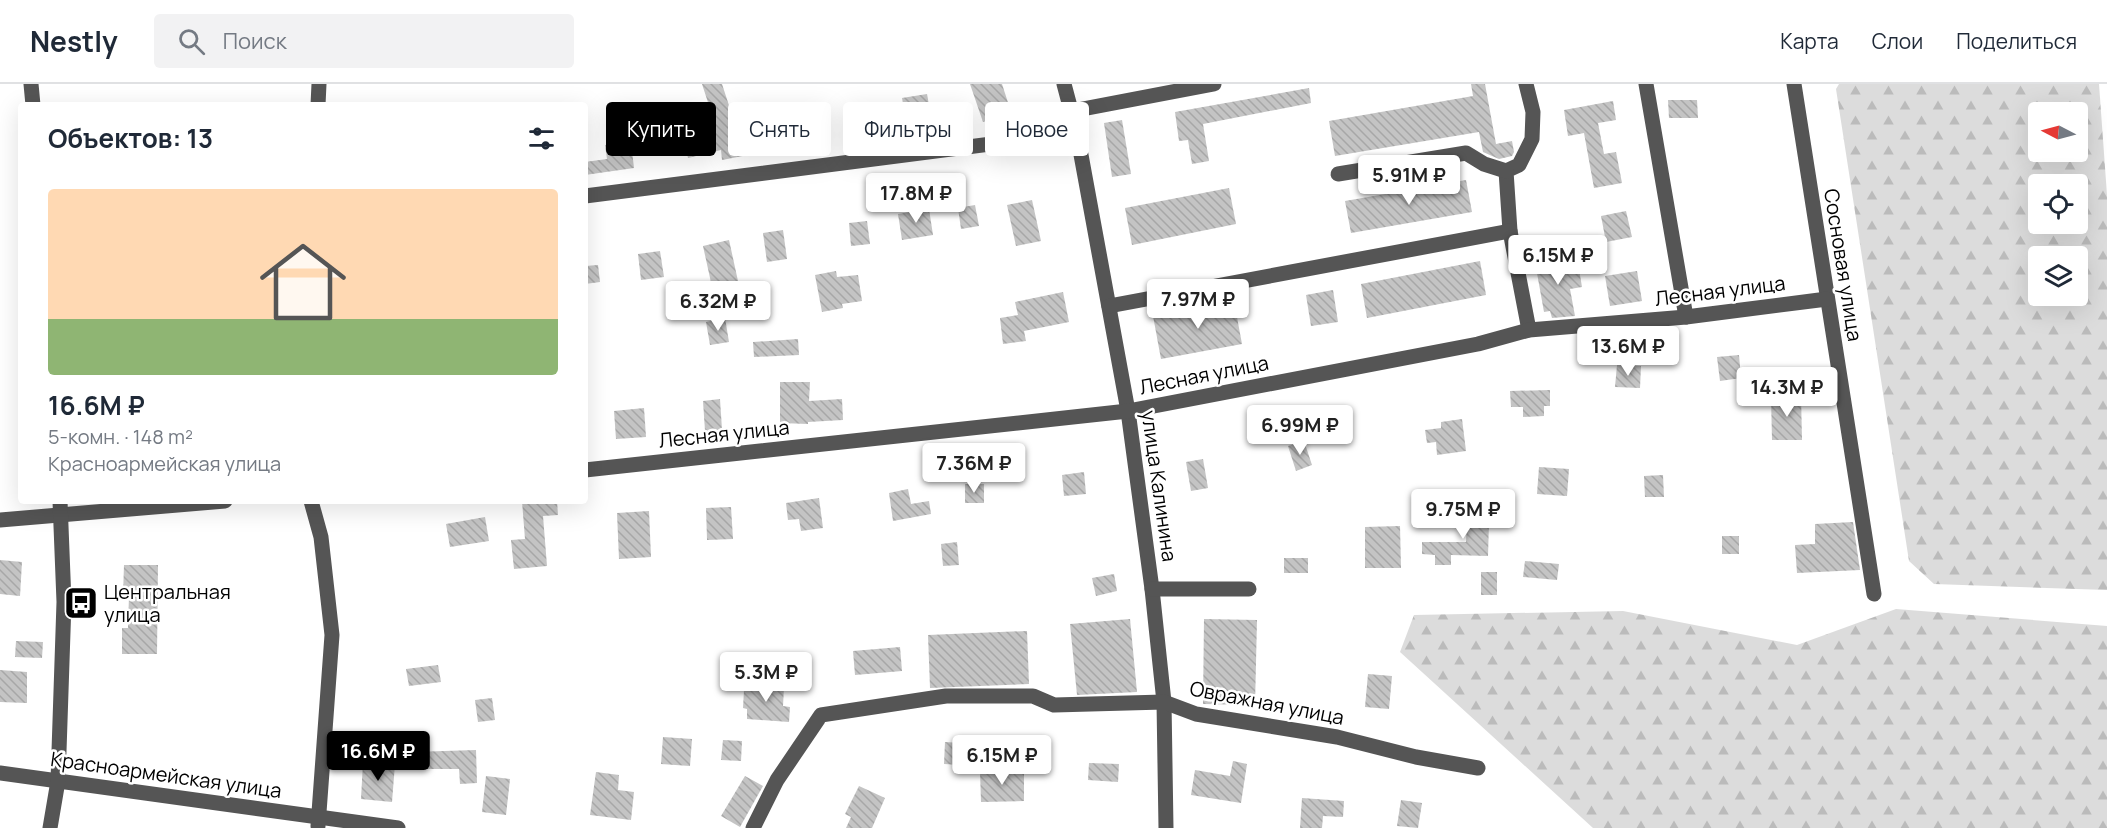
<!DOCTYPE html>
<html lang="ru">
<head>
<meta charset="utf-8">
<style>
  body { margin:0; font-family:Manrope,sans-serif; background:#f2f2f3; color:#1f2937; height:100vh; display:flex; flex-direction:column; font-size:22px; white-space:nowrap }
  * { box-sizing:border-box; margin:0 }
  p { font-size:20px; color:#747a83 }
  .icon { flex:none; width:33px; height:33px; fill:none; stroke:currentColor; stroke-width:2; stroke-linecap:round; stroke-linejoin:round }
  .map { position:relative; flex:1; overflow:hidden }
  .sheet { position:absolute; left:18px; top:18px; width:570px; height:402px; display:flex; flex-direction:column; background:#fff; border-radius:6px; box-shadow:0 6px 24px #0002 }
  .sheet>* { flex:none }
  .top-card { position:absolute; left:606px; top:18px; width:570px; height:54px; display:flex; gap:12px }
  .needle { width:39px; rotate:276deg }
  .fabs { position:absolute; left:2028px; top:18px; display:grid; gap:12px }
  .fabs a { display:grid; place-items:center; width:60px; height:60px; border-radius:6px; background:#fff; box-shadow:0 6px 24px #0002; font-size:30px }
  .price { position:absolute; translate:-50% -51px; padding:0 14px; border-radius:6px; background:#fff; color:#222; font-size:20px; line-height:39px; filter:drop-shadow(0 2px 3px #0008) }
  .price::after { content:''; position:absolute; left:50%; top:36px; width:18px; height:14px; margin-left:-9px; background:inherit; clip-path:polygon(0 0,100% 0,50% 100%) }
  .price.selected { background:#000; color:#fff }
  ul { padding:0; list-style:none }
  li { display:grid; align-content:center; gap:12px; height:318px; padding:0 30px }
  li+li { border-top:2px solid #e0e1e3 }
  li span { display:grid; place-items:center; height:186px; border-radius:6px; color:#555 }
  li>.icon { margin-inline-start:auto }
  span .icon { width:108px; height:108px; fill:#fffc; stroke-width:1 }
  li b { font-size:26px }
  h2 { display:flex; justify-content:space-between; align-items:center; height:72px; padding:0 30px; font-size:26px }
  .pill { padding:0 21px; border-radius:6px; background:#fff; box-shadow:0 6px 24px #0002; font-size:21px; line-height:54px }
  .pill.selected { background:#000; color:#fff }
  header { display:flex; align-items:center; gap:36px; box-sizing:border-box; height:84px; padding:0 30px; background:#fff; border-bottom:2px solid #e0e1e3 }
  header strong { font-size:28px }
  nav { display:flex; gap:33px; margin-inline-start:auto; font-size:21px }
  .search { width:420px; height:54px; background:#f2f2f3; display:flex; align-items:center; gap:15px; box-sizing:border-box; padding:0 21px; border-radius:6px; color:#747a83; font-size:22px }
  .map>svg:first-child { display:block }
  .forest { fill:url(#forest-firs); fill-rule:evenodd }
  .building { fill:url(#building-back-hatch) }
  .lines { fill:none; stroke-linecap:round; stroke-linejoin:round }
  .minor { stroke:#555; stroke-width:15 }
  .labels { text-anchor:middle; stroke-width:5; stroke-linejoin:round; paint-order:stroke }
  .street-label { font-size:20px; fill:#000; stroke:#fff }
  .poi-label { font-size:20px; fill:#000; stroke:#fff; text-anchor:start }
</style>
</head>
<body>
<header>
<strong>Nestly</strong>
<div class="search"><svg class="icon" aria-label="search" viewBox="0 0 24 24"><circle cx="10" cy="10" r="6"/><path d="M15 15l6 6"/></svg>Поиск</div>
<nav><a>Карта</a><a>Слои</a><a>Поделиться</a></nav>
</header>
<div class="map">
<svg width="2107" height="744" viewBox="0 0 2107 744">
  <defs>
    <pattern id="forest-firs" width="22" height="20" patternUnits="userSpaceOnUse" patternTransform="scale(1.5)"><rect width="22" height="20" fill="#dcdcdc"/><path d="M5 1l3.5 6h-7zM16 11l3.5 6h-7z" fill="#bbb"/></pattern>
    <pattern id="building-back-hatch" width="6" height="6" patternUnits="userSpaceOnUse" patternTransform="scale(1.5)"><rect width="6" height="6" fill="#c4c4c4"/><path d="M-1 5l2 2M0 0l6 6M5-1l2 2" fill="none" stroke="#a7a7a7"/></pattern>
  </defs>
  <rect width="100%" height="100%" fill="#fff"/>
  <!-- forest -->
  <g class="forest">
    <path d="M1839 0H2099L2107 111V506L1934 500 1909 477 1836 5ZM2038 28H2078V68H2038ZM2038 100H2078V140H2038ZM2038 172H2078V212H2038Z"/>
    <path d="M1896 525 2107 542V744H1593L1400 568 1414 531 1623 527 1797 561Z"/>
  </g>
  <!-- building -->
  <g class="building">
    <path d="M702 0H722L737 46 748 44 753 70 722 76 721 66 688 74 682 47 715 40Z"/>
    <path d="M970 0H1002L1012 31 983 38Z"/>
    <path d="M1471 0H1485L1496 60 1512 57 1514 68 1512 72 1499 75 1483 68 1479 48 1335 72 1329 37 1473 12Z"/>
    <path d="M1309 4 1311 19 1203 40 1209 77 1192 80 1188 56 1179 57 1175 28Z"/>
    <path d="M927 10 933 43 908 48 902 14Z"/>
    <path d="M1668 16H1697L1698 34H1669Z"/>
    <path d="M1613 17 1616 36 1598 39 1604 70 1616 68 1622 99 1594 104 1584 49 1568 52 1564 26Z"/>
    <path d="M874 22 878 43 856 48 851 27Z"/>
    <path d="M1122 36 1131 90 1112 93 1104 39Z"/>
    <path d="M818 38 822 64 803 67 798 41Z"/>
    <path d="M621 59 622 68 632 67 634 84 585 91V78L607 75 605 61Z"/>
    <path d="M1466 96 1472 128 1351 149 1345 117Z"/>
    <path d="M1229 104 1236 140 1132 161 1125 124Z"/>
    <path d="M1032 116 1041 157 1016 162 1007 121Z"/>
    <path d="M975 121 979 142 961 145 958 124Z"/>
    <path d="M929 125 933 151 902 156 898 130Z"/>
    <path d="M1626 127 1632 153 1606 158 1601 132Z"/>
    <path d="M867 137 870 160 851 162 849 139Z"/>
    <path d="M783 146 787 175 767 178 763 149Z"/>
    <path d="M729 156 738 197 712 203 703 162Z"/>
    <path d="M660 167 664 193 641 196 638 170Z"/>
    <path d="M1566 173 1568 181 1578 179 1582 203 1570 205 1575 232 1552 234 1550 227 1544 228 1535 178Z"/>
    <path d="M1480 177 1486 211 1367 234 1361 200Z"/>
    <path d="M598 181 600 198 585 200V182Z"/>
    <path d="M836 187 837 193 858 191 862 217 842 220 843 224 822 228 815 191Z"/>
    <path d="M1637 187 1642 217 1610 222 1605 192Z"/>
    <path d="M1333 206 1338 238 1311 242 1306 211Z"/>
    <path d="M1063 208 1069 238 1024 247 1026 257 1003 260 1000 234 1018 231 1015 218Z"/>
    <path d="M1234 217 1242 260 1161 275 1153 232Z"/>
    <path d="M725 234 729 258 710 261 706 238Z"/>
    <path d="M798 255 799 271 754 273 753 258Z"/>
    <path d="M1739 271 1741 294 1720 297 1717 273Z"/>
    <path d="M1617 281 1641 282 1640 304 1615 303Z"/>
    <path d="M780 298H810L809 317 842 315 843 336 808 338V340L780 339Z"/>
    <path d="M1550 306V322H1544V332L1523 333V323H1511L1510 307Z"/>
    <path d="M1801 311 1802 356H1772L1771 312Z"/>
    <path d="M720 315 722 346 705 347 703 317Z"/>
    <path d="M644 324 646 353 616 355 614 327Z"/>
    <path d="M1462 335 1466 367 1437 371 1436 358 1427 359 1425 346 1441 344V338Z"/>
    <path d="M1304 357 1312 381 1296 387 1288 362Z"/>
    <path d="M1203 375 1208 404 1191 407 1186 378Z"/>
    <path d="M1539 383 1569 385 1567 412 1537 410Z"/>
    <path d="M1084 388 1086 410 1064 412 1062 391Z"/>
    <path d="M1663 391 1664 413H1645L1644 392Z"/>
    <rect x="965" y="400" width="19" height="19"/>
    <path d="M908 405 911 420 929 417 931 430 893 437 889 409Z"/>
    <path d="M819 414 823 444 801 447 799 435 788 436 786 419Z"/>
    <path d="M522 417H557L558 431 543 432 547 482 514 485 511 456 525 455Z"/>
    <path d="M1472 420H1486L1485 438H1489L1488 472 1451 471V481H1435V471L1422 470V458H1466L1467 437H1472Z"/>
    <path d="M731 423 733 455 707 456 706 424Z"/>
    <path d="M649 427 651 473 619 475 617 429Z"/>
    <path d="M485 433 489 457 450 463 446 440Z"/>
    <path d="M1853 438 1860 486 1797 489 1795 461 1815 460V440Z"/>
    <path d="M1400 442 1401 484H1365V443Z"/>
    <rect x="1722" y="452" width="17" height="18"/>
    <path d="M957 458 959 481 943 482 941 460Z"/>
    <rect x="1284" y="474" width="24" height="15"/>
    <path d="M0 476 22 478 20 512 0 510Z"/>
    <path d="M1525 477 1559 480 1557 496 1523 493Z"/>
    <path d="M124 481H158L157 570H122V544H128L129 511H123Z"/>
    <rect x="1481" y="488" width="16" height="23"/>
    <path d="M1114 490 1117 507 1096 512 1092 494Z"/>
    <path d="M1130 535 1137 608 1077 611 1070 540Z"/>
    <path d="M1204 535 1257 536 1255 621 1203 620Z"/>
    <path d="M1027 547 1029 600 930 604 928 551Z"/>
    <path d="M16 557 43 558 42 574 15 573Z"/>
    <path d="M900 563 902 587 855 591 853 567Z"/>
    <path d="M438 581 441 598 409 602 406 585Z"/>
    <path d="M0 586 27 588V619L0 618Z"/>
    <path d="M1368 590 1392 592 1389 625 1365 623Z"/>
    <path d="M752 596 772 598V602L784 603 783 622 790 623 789 638 747 635V625L743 624 744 606 752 607Z"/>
    <path d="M492 614 495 636 478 638 475 616Z"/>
    <path d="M663 653 692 655 690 682 661 680Z"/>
    <path d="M723 656 742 657 741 677 721 676Z"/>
    <path d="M945 658 978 660 977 682 944 680Z"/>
    <path d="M476 666 477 699 460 700 459 685H413V668Z"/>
    <path d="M1233 677 1247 680 1241 719 1191 711 1195 686 1230 692Z"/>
    <path d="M363 678 395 680 392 718 361 715Z"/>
    <path d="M1089 679 1119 680 1118 698 1088 696Z"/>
    <path d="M1024 685V717L981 718 980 687Z"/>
    <path d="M596 688 619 691 618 706 634 708 631 736 590 731Z"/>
    <path d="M486 692 510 695 506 731 482 728Z"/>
    <path d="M745 692 763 702 740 743 721 732Z"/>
    <path d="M859 702 885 714 872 744H846L851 733 845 730Z"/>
    <path d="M1302 714 1344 717 1343 733 1323 732 1322 744H1300Z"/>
    <path d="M1401 716 1422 719 1418 744 1397 742Z"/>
  </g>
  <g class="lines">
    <!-- minor -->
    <g class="minor">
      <path d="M31 0 33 21"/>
      <path d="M1064 0 1077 49 1128 327 1152 505 1164 618 1166 744"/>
      <path d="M1526 0 1533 28 1532 55 1519 81 1506 87 1510 147 1529 246"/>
      <path d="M1646 0 1686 233"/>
      <path d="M1794 0 1874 510"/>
      <path d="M318 21 319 0"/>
      <path d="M1072 27 1214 0"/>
      <path d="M1338 90 1466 69 1484 80 1506 87"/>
      <path d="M585 112 1077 49"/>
      <path d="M1109 222 1510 147"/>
      <path d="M585 386 1128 327 1478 260 1529 246 1686 233 1827 215"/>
      <path d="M311 417 321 453 332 551 318 742"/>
      <path d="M0 436 225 417"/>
      <path d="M1152 505H1249"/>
      <path d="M0 689 398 744"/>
      <path d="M50 744 58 697 64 518 60 417"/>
      <path d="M753 744 777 696 821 631 946 612H1033L1054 621 1164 618 1196 630 1337 653 1416 673 1478 684"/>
    </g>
  </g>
  <!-- icons -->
  <defs>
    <symbol id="bus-square" viewBox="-11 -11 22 22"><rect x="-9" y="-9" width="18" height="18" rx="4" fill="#000" stroke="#fff"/><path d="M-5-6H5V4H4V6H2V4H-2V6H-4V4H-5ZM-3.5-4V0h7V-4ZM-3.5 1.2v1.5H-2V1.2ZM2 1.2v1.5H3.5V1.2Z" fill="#fff"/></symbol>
  </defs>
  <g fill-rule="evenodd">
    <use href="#bus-square" x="62" y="500" width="38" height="38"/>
  </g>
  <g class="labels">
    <!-- street labels -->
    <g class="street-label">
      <text transform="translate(1843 181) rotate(81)" y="7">Сосновая улица</text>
      <text transform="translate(1720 207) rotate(-7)" y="7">Лесная улица</text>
      <text transform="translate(1204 291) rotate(-11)" y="7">Лесная улица</text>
      <text transform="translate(724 350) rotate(-6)" y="7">Лесная улица</text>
      <text transform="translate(1159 402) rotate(82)" y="7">улица Калинина</text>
      <text transform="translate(1267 619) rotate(11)" y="7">Овражная улица</text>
      <text transform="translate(166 691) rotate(8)" y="7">Красноармейская улица</text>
    </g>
    <!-- poi labels -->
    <g class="poi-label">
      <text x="104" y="515">Центральная<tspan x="104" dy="23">улица</tspan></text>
    </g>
  </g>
</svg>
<div class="fabs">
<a><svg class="needle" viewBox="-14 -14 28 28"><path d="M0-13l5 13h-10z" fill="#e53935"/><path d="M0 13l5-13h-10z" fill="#747a83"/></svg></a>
<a><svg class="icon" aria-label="locate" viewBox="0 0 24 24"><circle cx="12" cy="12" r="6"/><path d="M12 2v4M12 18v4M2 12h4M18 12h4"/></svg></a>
<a><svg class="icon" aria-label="layers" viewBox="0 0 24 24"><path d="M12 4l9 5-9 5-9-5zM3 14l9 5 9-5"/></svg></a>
</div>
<b class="price" style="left:1409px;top:122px">5.91M ₽</b>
<b class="price" style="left:916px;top:140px">17.8M ₽</b>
<b class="price" style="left:1558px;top:202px">6.15M ₽</b>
<b class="price" style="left:1198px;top:246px">7.97M ₽</b>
<b class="price" style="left:718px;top:248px">6.32M ₽</b>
<b class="price" style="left:1628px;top:293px">13.6M ₽</b>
<b class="price" style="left:1787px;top:334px">14.3M ₽</b>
<b class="price" style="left:1300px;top:372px">6.99M ₽</b>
<b class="price" style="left:974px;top:410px">7.36M ₽</b>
<b class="price" style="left:1463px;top:456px">9.75M ₽</b>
<b class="price" style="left:766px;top:619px">5.3M ₽</b>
<b class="price selected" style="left:378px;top:698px">16.6M ₽</b>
<b class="price" style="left:1002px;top:702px">6.15M ₽</b>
<div class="top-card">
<a class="pill selected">Купить</a>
<a class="pill">Снять</a>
<a class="pill">Фильтры</a>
<a class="pill">Новое</a>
</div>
<section class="sheet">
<h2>Объектов: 13<svg class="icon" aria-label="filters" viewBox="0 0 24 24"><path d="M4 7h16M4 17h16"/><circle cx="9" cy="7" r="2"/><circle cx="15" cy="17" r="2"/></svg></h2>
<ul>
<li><span style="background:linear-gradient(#ffd9b3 70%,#8fb573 0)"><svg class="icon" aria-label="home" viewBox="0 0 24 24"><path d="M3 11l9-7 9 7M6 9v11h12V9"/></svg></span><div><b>16.6M ₽</b><p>5-комн. · 148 m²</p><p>Красноармейская улица</p></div></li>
</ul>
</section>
</div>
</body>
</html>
